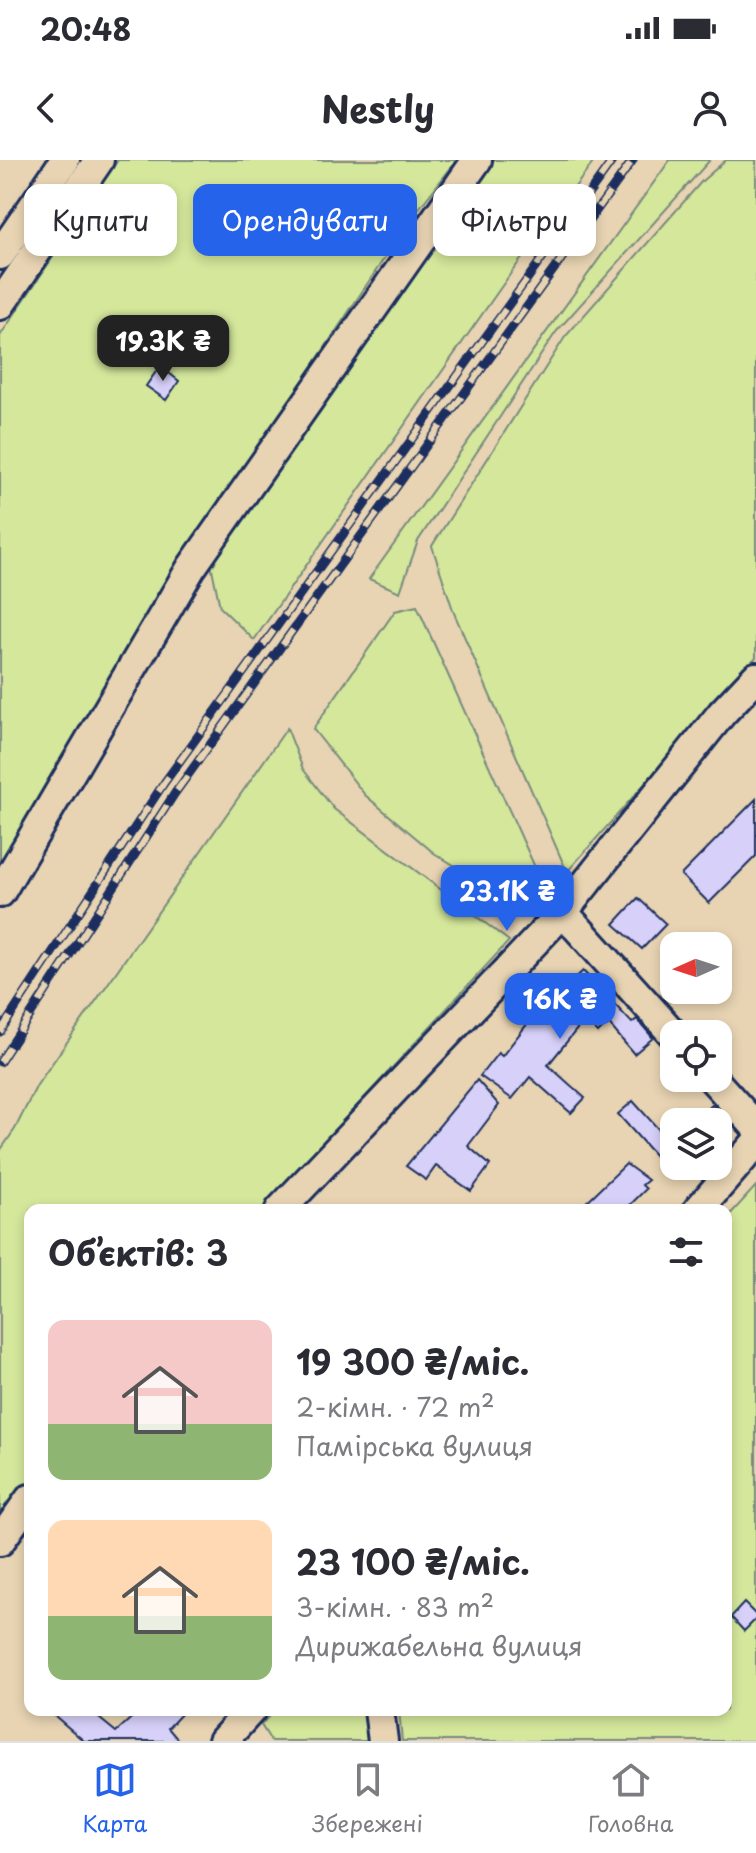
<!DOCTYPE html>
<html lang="uk">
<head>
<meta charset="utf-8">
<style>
  body { margin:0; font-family:"Playpen Sans",sans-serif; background:#f7f7f7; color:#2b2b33; height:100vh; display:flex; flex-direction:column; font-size:30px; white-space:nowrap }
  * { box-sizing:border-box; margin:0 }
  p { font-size:26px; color:#7c7c81 }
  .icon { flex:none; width:44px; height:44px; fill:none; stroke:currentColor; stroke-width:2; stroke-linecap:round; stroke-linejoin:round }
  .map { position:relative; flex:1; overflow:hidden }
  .drawer { position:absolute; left:24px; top:1044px; width:708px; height:512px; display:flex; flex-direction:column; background:#fff; border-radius:16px; box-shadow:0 4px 12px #0003 }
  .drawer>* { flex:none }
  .top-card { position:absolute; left:24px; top:24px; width:708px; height:72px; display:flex; gap:16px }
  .needle { width:52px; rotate:267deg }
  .tools { position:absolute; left:660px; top:772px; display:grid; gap:16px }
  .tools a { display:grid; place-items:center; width:72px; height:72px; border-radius:16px; background:#fff; box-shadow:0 4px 12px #0003; font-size:40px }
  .price { position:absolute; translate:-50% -68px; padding:0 18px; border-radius:16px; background:#2563eb; color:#fff; font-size:26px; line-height:52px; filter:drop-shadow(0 2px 4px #0008) }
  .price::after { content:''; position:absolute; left:50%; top:48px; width:24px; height:18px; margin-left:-12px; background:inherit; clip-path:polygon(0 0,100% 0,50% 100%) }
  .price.active { background:#222; color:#fff }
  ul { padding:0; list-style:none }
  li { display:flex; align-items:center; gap:24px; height:200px; padding:0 24px }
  li span { display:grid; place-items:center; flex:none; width:224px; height:160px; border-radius:16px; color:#555 }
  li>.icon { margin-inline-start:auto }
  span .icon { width:96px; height:96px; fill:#fffc; stroke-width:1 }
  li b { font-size:34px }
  h2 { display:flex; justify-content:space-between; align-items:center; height:96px; padding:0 24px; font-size:34px }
  .pill { padding:0 28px; border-radius:16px; background:#fff; box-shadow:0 4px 12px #0003; font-size:28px; line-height:72px }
  .pill.active { background:#2563eb; color:#fff }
  .status { display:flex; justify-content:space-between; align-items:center; height:56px; padding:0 40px; background:#fff; direction:ltr }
  .status svg { height:22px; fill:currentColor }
  header { display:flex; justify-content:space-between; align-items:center; height:104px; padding:0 24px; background:#fff; font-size:36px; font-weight:700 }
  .dock { display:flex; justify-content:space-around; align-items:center; height:112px; border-top:2px solid #e1e1e2; background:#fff; font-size:22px; color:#7c7c81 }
  .dock a { display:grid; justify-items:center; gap:4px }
  .dock .active { color:#2563eb }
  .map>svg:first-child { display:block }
  .green { fill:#d4e79b; stroke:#788b7c; stroke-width:2 }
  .building { fill:#d7d0f9; stroke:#1b2f5e; stroke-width:2 }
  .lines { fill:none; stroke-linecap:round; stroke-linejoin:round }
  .minor-casing { stroke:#1b2f5e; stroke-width:34 }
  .minor { stroke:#e8d4b3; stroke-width:28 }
  .rail-casing { stroke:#1b2f5e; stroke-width:9 }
  .rail { stroke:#e8d4b3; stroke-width:6; stroke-dasharray:18; stroke-linecap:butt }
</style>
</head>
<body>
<div class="status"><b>20:48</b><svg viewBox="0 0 49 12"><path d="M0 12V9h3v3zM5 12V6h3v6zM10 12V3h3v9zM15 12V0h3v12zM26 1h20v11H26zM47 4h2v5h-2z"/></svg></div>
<header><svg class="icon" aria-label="back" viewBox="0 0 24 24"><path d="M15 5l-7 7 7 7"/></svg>Nestly<svg class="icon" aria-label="person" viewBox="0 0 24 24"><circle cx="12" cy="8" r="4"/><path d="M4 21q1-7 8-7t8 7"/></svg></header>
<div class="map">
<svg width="756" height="1581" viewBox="0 0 756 1581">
  <rect width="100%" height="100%" fill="#e8d4b3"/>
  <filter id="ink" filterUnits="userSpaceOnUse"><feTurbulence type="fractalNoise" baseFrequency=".0125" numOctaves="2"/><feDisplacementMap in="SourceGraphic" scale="16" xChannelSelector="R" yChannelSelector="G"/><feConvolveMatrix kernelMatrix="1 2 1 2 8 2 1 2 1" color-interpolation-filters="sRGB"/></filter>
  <g filter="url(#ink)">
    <!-- green -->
    <g class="green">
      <path d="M118 0H457L409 61 182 403 0 713V176Z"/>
      <path d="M490 0H595L511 113 254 480 220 447 211 404 332 210Z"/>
      <path d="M670 0H710L556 172 418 381 400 432 369 419Z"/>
      <path d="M726 0H756V497L567 712 454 453 432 386 565 177 702 21Z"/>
      <path d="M417 446 547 734 526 749 434 693 365 635 313 569 395 451Z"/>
      <path d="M287 568 303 609 334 649 509 781 261 1050H30V1321L0 1358V991L15 969 37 925Z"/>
      <path d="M756 1026V1581H402L399 1550H726V1059Z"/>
      <path d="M274 1550H364L367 1581H271L261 1565Z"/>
    </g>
    <!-- building -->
    <g class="building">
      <path d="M160 206 179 221 166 240 146 226Z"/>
      <path d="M756 639V696L709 743 681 715Z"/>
      <path d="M638 738 666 764 642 789 614 764Z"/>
      <path d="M583 811 632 863 637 859 653 878 634 894 608 863 598 873 585 859 548 905 585 938 571 953 530 917 512 939 480 916 498 893 502 896 532 858Z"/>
      <path d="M477 920 499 945 468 986 490 1005 471 1031 436 1006 426 1020 406 1006Z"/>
      <path d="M633 941 660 971 665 967 674 978V998L664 1006 618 954Z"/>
      <path d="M712 945 733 966 718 981V962H694Z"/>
      <path d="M626 1004 648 1020 642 1025 646 1029 625 1050H578Z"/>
      <path d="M744 1443 756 1455V1459L744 1471 731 1457Z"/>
      <path d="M48 1550H89L116 1572 140 1550H185L168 1568 179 1581H84Z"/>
    </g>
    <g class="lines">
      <defs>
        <g id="minor">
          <path d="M0 95 65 0"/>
          <path d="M0 145 99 0"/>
          <path d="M0 733 191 408 477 0"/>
          <path d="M563 752 674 875"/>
          <path d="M712 918 756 967"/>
          <path d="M280 1050 563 752 722 553 756 517"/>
          <path d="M698 1050 756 983"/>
          <path d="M0 1381 30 1339"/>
          <path d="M379 1550 383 1581"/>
          <path d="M223 1581 251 1550"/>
        </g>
      </defs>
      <!-- minor casing -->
      <use href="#minor" class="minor-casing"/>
      <!-- minor -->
      <use href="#minor" class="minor"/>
      <defs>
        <g id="rail">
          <path d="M0 872 164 623 613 0"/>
          <path d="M0 902 175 633 633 0"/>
        </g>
      </defs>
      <!-- rail casing -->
      <use href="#rail" class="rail-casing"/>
      <!-- rail -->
      <use href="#rail" class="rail"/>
    </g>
  </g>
</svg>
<div class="tools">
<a><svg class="needle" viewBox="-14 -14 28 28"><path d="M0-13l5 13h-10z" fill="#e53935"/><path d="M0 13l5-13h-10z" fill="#7c7c81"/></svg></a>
<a><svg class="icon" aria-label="locate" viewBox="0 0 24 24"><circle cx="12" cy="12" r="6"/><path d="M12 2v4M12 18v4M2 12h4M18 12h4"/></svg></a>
<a><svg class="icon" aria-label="layers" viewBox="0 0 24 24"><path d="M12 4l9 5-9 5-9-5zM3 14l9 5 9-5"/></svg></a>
</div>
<b class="price active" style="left:163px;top:223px">19.3K ₴</b>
<b class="price" style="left:507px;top:773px">23.1K ₴</b>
<b class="price" style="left:560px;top:881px">16K ₴</b>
<div class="top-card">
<a class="pill">Купити</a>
<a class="pill active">Орендувати</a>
<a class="pill">Фільтри</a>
</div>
<section class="drawer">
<h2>Об’єктів: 3<svg class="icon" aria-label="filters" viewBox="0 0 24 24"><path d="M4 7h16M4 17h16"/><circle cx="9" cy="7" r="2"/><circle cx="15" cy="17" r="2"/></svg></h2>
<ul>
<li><span style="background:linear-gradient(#f6c9c9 65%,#8fb573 0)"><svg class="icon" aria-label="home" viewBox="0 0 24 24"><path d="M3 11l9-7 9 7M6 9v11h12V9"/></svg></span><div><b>19 300 ₴/міс.</b><p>2-кімн. · 72 m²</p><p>Памірська вулиця</p></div></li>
<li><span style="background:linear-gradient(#ffd9b3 60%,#8fb573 0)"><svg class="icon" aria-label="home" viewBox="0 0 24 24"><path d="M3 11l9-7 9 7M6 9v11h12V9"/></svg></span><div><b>23 100 ₴/міс.</b><p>3-кімн. · 83 m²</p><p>Дирижабельна вулиця</p></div></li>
</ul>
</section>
</div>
<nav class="dock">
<a class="active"><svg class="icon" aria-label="map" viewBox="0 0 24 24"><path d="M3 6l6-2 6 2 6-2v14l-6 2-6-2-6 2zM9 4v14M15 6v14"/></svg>Карта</a>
<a><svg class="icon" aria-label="saved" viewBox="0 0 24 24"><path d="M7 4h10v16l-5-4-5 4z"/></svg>Збережені</a>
<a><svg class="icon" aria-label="home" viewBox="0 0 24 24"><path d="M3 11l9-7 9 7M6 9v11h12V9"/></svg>Головна</a>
</nav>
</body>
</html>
